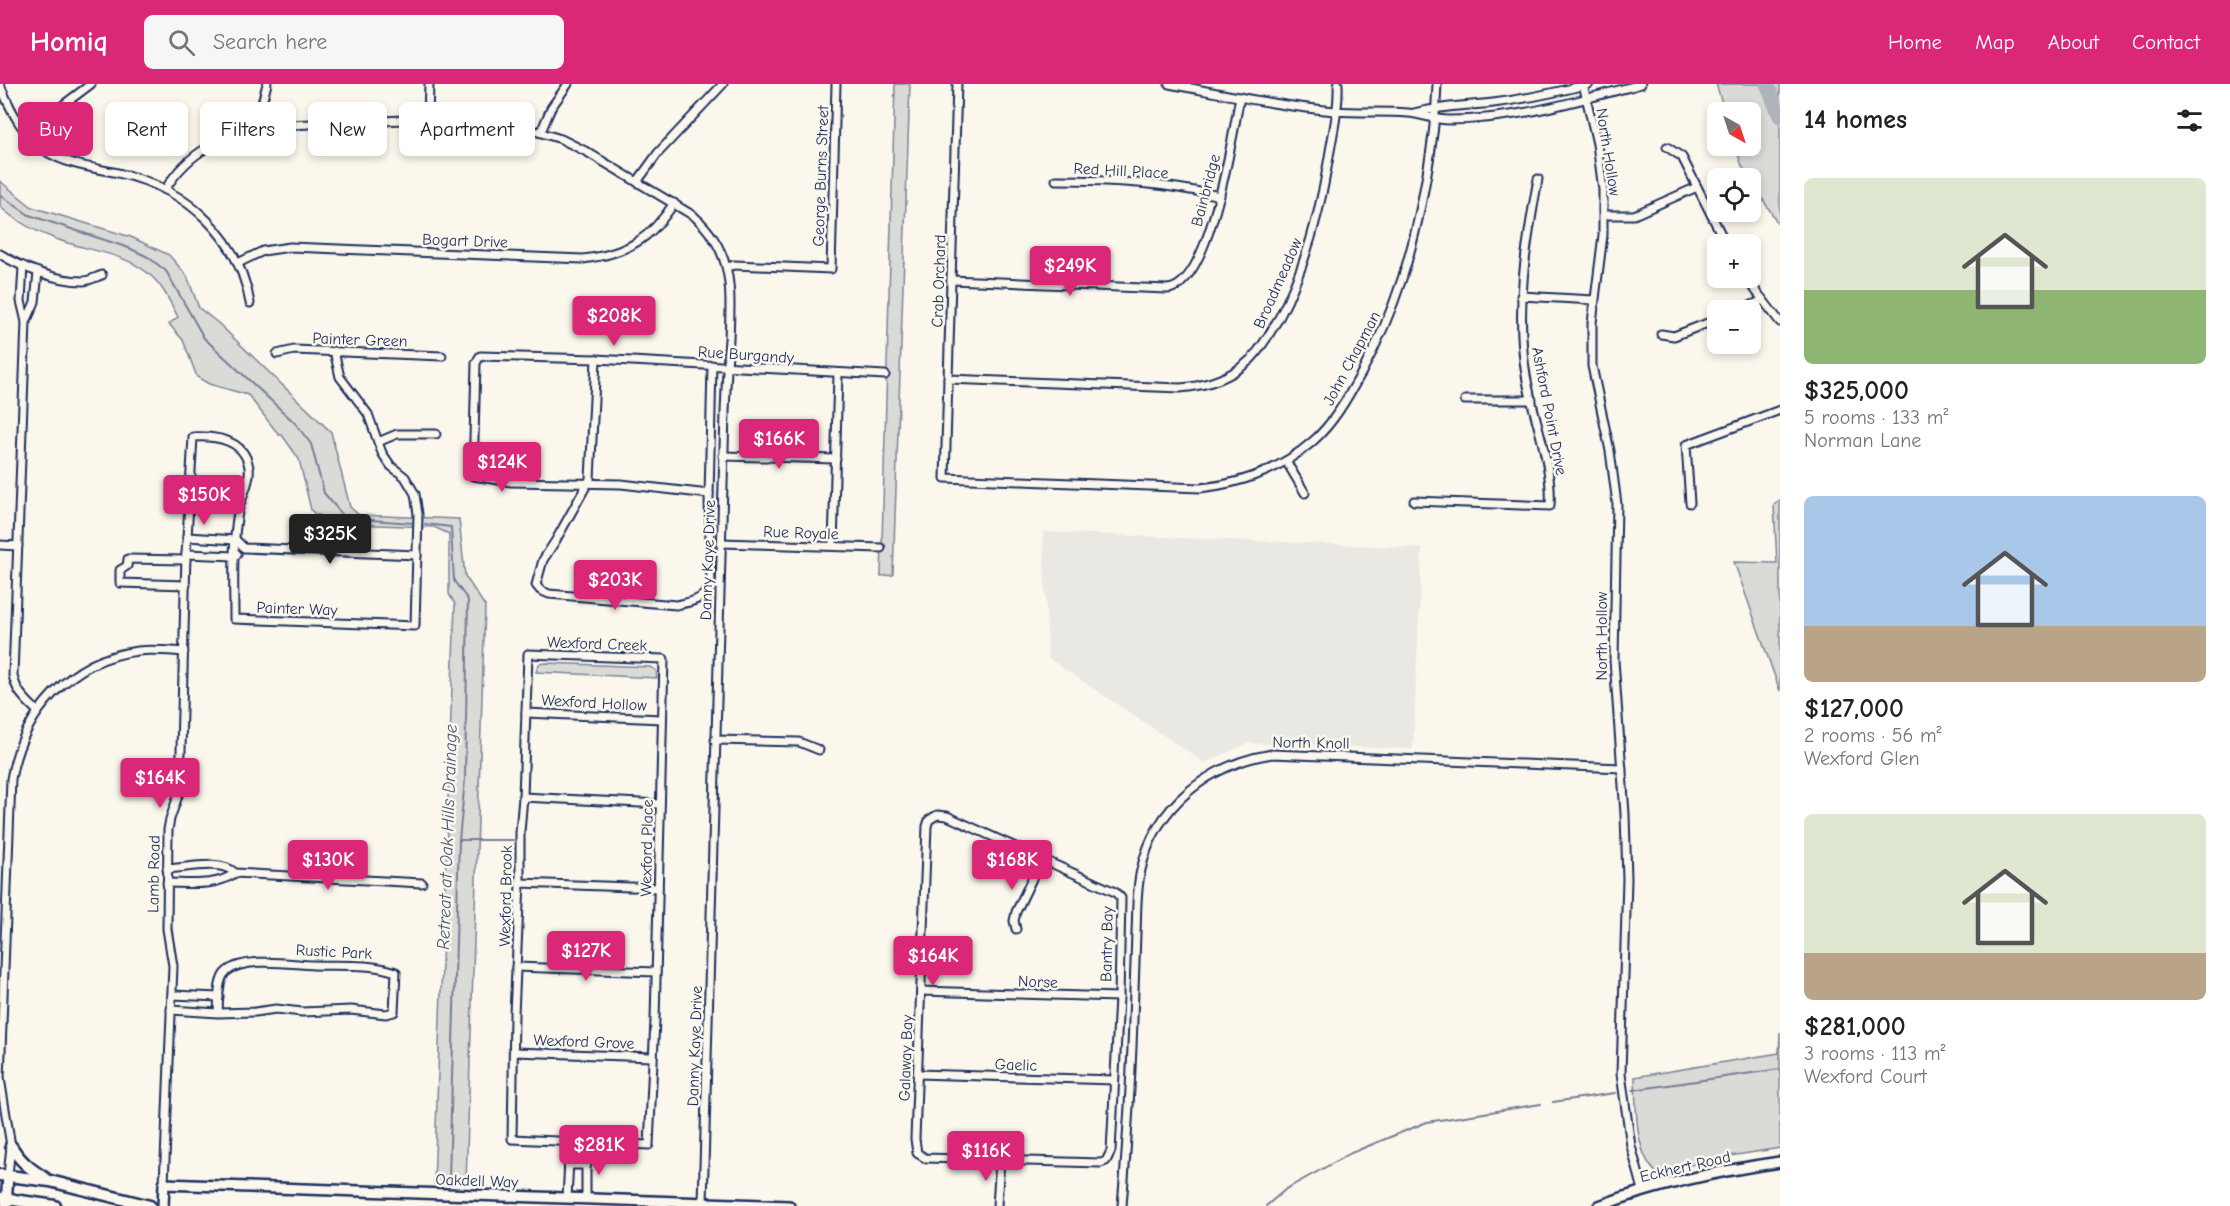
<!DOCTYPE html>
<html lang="en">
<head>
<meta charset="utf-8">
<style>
  body { margin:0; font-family:"Comic Neue",sans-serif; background:#f6f6f6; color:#202124; height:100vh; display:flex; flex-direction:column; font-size:22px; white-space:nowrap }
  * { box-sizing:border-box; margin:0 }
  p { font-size:20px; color:#757577 }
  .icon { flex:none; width:33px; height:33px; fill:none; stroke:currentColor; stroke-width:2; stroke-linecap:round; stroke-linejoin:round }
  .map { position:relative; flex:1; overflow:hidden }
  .details { display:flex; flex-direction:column; background:#fff; width:450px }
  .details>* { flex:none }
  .top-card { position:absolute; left:18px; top:18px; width:570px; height:54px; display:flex; gap:12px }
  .needle { width:39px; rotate:141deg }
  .fabs { position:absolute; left:1707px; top:18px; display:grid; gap:12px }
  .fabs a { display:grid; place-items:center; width:54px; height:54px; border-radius:9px; background:#fff; box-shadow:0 3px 9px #0003; font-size:30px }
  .price { position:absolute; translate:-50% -51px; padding:0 14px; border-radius:6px; background:#db2777; color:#fff; font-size:20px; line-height:39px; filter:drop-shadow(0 2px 3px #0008) }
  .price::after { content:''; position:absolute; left:50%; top:36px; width:18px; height:14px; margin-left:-9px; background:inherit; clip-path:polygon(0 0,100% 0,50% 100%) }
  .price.current { background:#222; color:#fff }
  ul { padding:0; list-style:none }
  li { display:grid; align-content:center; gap:12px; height:318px; padding:0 24px }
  li span { display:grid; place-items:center; height:186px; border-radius:9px; color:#555 }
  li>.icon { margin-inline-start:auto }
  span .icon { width:108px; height:108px; fill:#fffc; stroke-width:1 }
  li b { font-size:26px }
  h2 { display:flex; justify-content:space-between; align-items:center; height:72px; padding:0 24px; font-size:26px }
  .tag { padding:0 21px; border-radius:9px; background:#fff; box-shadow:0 3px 9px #0003; font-size:21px; line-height:54px }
  .tag.current { background:#db2777; color:#fff }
  header { display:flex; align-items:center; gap:36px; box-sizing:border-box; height:84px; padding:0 30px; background:#db2777; color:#fff }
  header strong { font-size:28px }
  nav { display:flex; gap:33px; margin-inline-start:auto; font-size:21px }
  .search { width:420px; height:54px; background:#f6f6f6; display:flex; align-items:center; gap:15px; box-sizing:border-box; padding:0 21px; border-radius:9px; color:#757577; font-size:22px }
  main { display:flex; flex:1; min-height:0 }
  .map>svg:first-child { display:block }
  .built { fill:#eae8e2 }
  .green { fill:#dadad7; stroke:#7a849a; stroke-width:1.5 }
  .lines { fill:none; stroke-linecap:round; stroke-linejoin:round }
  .stream { stroke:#747e96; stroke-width:2 }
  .river { stroke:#afb3bb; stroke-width:15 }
  .street-casing { stroke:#1b2f5e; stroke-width:11 }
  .secondary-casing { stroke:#1b2f5e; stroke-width:14 }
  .primary-casing { stroke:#1b2f5e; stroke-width:15 }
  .street { stroke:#fbf7ec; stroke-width:7 }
  .secondary { stroke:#fbf7ec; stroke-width:9 }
  .primary { stroke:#fbf7ec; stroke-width:10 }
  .labels { text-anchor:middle; stroke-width:5; stroke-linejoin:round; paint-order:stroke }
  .street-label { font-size:16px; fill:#1b2f5e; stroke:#fbf7ec }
  .water-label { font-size:18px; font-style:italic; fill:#47577a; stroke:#fbf7ec }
</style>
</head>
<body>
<header>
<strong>Homiq</strong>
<div class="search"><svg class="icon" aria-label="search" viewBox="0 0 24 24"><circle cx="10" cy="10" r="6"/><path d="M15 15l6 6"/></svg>Search here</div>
<nav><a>Home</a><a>Map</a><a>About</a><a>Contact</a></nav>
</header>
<main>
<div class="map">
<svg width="1780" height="1122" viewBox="0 0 1780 1122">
  <rect width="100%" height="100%" fill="#fbf7ec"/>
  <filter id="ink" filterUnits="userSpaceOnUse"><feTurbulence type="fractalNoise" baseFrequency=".0167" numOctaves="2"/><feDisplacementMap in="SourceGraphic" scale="12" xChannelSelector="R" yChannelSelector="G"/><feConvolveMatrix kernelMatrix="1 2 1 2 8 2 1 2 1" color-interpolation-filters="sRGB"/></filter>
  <g filter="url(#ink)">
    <!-- built -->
    <path class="built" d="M1043 448 1422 464 1413 665 1248 659 1205 679 1048 574Z"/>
    <!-- green -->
    <g class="green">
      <path d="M895 0H910L893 491 881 492Z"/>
      <path d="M1716 0H1780V143L1742 82 1735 62H1750V28H1725Z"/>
      <path d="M0 97 32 123 131 153 169 171 187 192 199 224 218 239 331 348 350 423 359 431 459 435 465 492 485 522 466 1099 434 1100 455 520 449 510V450L434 443 348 440 346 460H337L338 437 315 430 311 426 299 375 282 351H279L248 311 209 300 197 293 183 256 169 240 178 233C170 218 163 202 150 191 124 168 87 167 56 155 36 148 16 137 0 123Z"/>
      <path d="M1780 416V607L1734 478 1777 479 1774 421Z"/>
      <path d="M546 579 650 583 656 586 657 594 536 588 539 580Z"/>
      <path d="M1780 948V1064L1724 1073 1657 1089C1634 1070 1636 1020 1635 993L1779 969Z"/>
    </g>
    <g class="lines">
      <!-- stream -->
      <g class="stream">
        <path d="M0 111 29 131 129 164 148 173 166 187 204 254 295 339 311 360 324 409 345 434 412 439"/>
        <path d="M425 440 451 443 454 497 468 516 465 696 459 756 449 1095"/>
        <path d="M459 756H513"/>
        <path d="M1633 1006 1780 985"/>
        <path d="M1553 1018 1615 1009"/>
        <path d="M1266 1122 1286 1105 1351 1069 1427 1038 1541 1020"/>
      </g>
      <!-- river -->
      <path class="river" d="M1767 0 1780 32"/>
      <defs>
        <g id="street">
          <path d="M957 0 945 394 1200 404C1241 400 1281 385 1312 358 1334 339 1348 313 1362 288 1396 225 1414 165 1426 95 1432 63 1436 32 1437 0"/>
          <path d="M1169 0C1224 10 1279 22 1335 27 1360 29 1384 27 1408 29 1422 30 1434 36 1449 36 1514 36 1578 17 1641 0"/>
          <path d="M1583 0 1597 60 1603 106V151L1592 239V282L1610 367 1617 420 1614 576 1625 730 1627 795 1621 990 1631 1062 1643 1106"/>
          <path d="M0 1C11 27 23 52 47 68 70 82 97 84 122 90 187 105 239 153 250 219"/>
          <path d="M1414 29C1440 22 1466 22 1493 19 1525 15 1558 8 1589 0"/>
          <path d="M428 34 429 0"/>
          <path d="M265 42 262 19 267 0"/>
          <path d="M541 48 551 24 568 0"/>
          <path d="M26 49 91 0"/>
          <path d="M1667 63 1682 73 1726 160"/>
          <path d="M1056 96C1115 96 1162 99 1220 112"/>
          <path d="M637 98 658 69 723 0"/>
          <path d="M165 106C188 67 223 52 265 42L474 33 502 37 561 55 587 68 694 132C734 168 731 205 729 255 727 280 726 304 725 329L703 1119"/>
          <path d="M1604 131H1634L1697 103"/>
          <path d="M0 170C22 184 57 197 83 197 89 197 96 193 102 191"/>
          <path d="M238 179 263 167 290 163 583 175C626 170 651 155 674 119"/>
          <path d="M23 182 21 217 26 238 13 591C16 608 25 615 37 627"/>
          <path d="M727 183 734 181 831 185 836 0"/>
          <path d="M1746 194 1780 238"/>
          <path d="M951 196 1167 205C1210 204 1233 48 1240 13"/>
          <path d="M1521 212 1594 216"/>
          <path d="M1741 226 1763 216"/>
          <path d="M26 238 35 218 38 188"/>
          <path d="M1661 250 1674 252 1718 235"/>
          <path d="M277 270 294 266 442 272"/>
          <path d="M596 275 590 395 556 456 543 476 536 501 540 506 549 510 676 521C692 518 703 516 711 501L709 413 712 281"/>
          <path d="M948 295 1180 304C1207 302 1231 294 1251 275 1263 263 1270 248 1279 234 1306 183 1320 129 1329 73 1333 48 1339 25 1338 0"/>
          <path d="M1465 316H1532"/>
          <path d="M378 358 397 350H436"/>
          <path d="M723 372 836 375"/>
          <path d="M1286 377 1305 409"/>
          <path d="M709 410 621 400 511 398 473 392 476 279 480 272 596 275 885 291"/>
          <path d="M1414 417 1550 422C1553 379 1533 334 1526 291 1515 224 1526 161 1538 95"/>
          <path d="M1690 419 1686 361 1780 326"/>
          <path d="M187 453 236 456 244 464 417 471"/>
          <path d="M721 459 881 464"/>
          <path d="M0 461 18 462"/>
          <path d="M833 462 838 290"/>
          <path d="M186 470 235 472 237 470"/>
          <path d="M186 501 120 499V486L127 482 128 475 186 476"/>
          <path d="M528 570 664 575 655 936 649 1061 512 1055 514 930 520 799V748L523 713Z"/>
          <path d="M526 629 662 635"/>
          <path d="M715 656 799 658 819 666"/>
          <path d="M523 713 660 720"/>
          <path d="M937 731 947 732 1115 808 1121 814 1119 913 1111 1067 1106 1077 1101 1079 925 1074 917 1069 915 1055 927 742 929 736Z"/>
          <path d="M235 789 422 799"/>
          <path d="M167 799C189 799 217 803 235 789 222 775 186 784 167 785"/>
          <path d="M520 799 658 804"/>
          <path d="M1016 845 1014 837 1016 828 1042 774"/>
          <path d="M516 883 656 888"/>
          <path d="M921 907 1119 913"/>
          <path d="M172 911 219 913"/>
          <path d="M171 926 218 929 255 928 276 925 302 928 351 926 386 930 394 928 396 888C368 879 342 882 313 881 290 880 245 872 226 888 217 896 219 918 218 929"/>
          <path d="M515 968 652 973"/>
          <path d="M917 990 1114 996"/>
          <path d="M0 994 11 1062 8 1091"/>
          <path d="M0 995 11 695C22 630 70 575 138 567 153 565 169 567 184 568"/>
          <path d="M568 1081H587"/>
          <path d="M164 1100 173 882 167 845 168 746 170 735 180 706 186 470 193 353C216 352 244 355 249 383 251 398 241 413 238 428 232 463 234 500 234 535L415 542 418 430 415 410 405 393 391 382 382 369 368 330 340 293 334 267"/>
          <path d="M567 1114 570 1058"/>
          <path d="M586 1114V1059"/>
          <path d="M997 1122 1000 1076"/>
          <path d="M1122 1122C1127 1060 1131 998 1133 936 1134 907 1135 878 1136 849 1137 828 1136 807 1141 786 1155 722 1209 680 1272 670L1622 684"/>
        </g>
        <g id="secondary">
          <path d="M6 1122 8 1091"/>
          <path d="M163 1122 164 1100 789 1122"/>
          <path d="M1599 1122C1658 1100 1717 1087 1780 1078"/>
        </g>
        <g id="primary">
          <path d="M11 1062C20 1077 30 1085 45 1094"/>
          <path d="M0 1091 50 1097 150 1122"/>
          <path d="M0 1114 55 1122"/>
        </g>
      </defs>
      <!-- street casing -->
      <use href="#street" class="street-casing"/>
      <!-- secondary casing -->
      <use href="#secondary" class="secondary-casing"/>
      <!-- primary casing -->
      <use href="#primary" class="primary-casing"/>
      <!-- street -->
      <use href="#street" class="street"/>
      <!-- secondary -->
      <use href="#secondary" class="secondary"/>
      <!-- primary -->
      <use href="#primary" class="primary"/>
    </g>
  </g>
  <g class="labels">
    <!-- street labels -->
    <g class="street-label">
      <text transform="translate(1609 68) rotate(81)" y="6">North Hollow</text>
      <text transform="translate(1121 86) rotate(3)" y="6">Red Hill Place</text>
      <text transform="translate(820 92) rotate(-88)" y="6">George Burns Street</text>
      <text transform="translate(1205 106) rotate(-75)" y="6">Bainbridge</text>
      <text transform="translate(465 156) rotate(2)" y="6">Bogart Drive</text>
      <text transform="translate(938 197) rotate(-88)" y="6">Crab Orchard</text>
      <text transform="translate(1277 199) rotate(-66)" y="6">Broadmeadow</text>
      <text transform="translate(360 255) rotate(2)" y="6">Painter Green</text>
      <text transform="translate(746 270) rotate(4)" y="6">Rue Burgandy</text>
      <text transform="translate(1351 274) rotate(-62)" y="6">John Chapman</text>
      <text transform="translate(1550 327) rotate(79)" y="6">Ashford Point Drive</text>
      <text transform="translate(801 448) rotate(2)" y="6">Rue Royale</text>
      <text transform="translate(707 476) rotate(-88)" y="6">Danny Kaye Drive</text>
      <text transform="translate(297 524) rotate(2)" y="6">Painter Way</text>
      <text transform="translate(1601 552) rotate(-90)" y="6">North Hollow</text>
      <text transform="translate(597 559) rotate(2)" y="6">Wexford Creek</text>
      <text transform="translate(594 618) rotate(3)" y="6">Wexford Hollow</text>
      <text transform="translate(1311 658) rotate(1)" y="6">North Knoll</text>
      <text transform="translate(646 764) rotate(-89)" y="6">Wexford Place</text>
      <text transform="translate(153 790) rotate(-89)" y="6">Lamb Road</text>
      <text transform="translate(505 812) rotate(-89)" y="6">Wexford Brook</text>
      <text transform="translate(1106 860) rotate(-89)" y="6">Bantry Bay</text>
      <text transform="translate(334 867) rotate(3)" y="6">Rustic Park</text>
      <text transform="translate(1038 897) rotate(2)" y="6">Norse</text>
      <text transform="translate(584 957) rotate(2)" y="6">Wexford Grove</text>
      <text transform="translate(694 962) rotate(-88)" y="6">Danny Kaye Drive</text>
      <text transform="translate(905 974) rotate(-88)" y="6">Galaway Bay</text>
      <text transform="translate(1016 980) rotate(2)" y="6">Gaelic</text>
      <text transform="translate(1685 1082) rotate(-13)" y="6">Eckhert Road</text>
      <text transform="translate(477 1096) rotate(2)" y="6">Oakdell Way</text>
    </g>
    <!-- water labels -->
    <g class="water-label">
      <text transform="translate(447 753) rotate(-88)" y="6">Retreat at Oak Hills Drainage</text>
    </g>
  </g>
</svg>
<div class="fabs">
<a><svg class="needle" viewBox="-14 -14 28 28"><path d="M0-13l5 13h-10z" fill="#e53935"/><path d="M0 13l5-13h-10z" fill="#757577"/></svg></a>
<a><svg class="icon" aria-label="locate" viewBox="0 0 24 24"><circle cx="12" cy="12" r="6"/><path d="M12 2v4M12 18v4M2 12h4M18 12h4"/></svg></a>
<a>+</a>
<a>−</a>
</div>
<b class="price" style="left:1070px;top:213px">$249K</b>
<b class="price" style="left:614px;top:263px">$208K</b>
<b class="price" style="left:779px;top:386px">$166K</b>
<b class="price" style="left:502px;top:409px">$124K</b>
<b class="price" style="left:204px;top:442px">$150K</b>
<b class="price current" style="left:330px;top:481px">$325K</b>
<b class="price" style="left:615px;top:527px">$203K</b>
<b class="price" style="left:160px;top:725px">$164K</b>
<b class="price" style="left:328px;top:807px">$130K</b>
<b class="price" style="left:1012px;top:807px">$168K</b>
<b class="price" style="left:586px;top:898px">$127K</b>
<b class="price" style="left:933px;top:903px">$164K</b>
<b class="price" style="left:599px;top:1092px">$281K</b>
<b class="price" style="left:986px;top:1098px">$116K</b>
<div class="top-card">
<a class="tag current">Buy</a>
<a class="tag">Rent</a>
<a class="tag">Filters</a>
<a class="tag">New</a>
<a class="tag">Apartment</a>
</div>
</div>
<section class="details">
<h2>14 homes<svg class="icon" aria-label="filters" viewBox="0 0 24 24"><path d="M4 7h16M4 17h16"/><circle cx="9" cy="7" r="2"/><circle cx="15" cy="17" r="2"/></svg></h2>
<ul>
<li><span style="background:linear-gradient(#dfe7d0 60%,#8fb573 0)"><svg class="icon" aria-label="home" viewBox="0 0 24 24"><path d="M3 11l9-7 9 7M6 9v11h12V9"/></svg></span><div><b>$325,000</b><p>5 rooms · 133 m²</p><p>Norman Lane</p></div></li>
<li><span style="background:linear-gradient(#a9c7e8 70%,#b9a48a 0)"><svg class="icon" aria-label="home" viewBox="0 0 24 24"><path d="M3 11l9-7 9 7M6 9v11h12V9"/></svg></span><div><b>$127,000</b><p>2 rooms · 56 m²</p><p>Wexford Glen</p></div></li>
<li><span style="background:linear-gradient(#dfe7d0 75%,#b9a48a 0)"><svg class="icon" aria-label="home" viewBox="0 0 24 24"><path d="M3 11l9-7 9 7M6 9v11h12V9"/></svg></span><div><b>$281,000</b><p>3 rooms · 113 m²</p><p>Wexford Court</p></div></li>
</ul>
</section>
</main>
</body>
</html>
